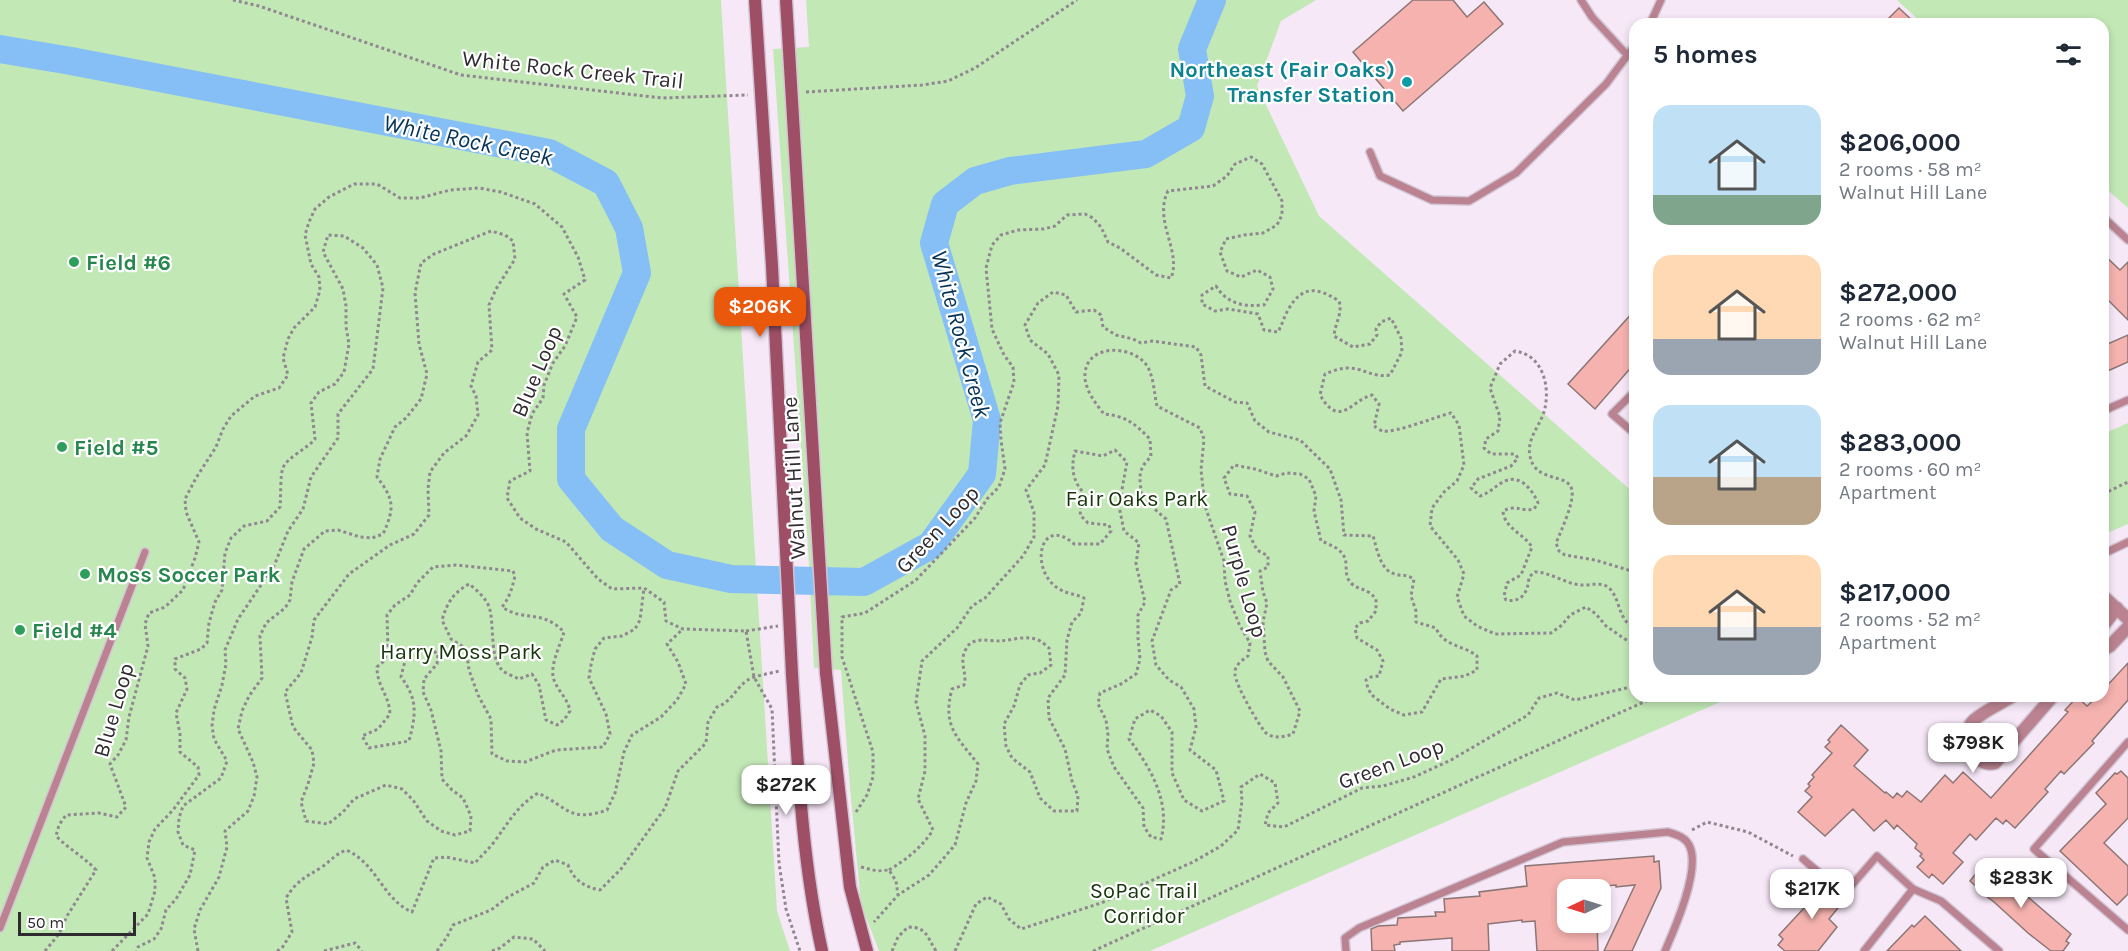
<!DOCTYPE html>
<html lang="en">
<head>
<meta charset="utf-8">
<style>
  body { margin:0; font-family:Karla,sans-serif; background:#f6f6f7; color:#1f2937; height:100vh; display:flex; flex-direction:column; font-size:22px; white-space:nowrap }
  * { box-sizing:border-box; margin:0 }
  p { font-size:20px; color:#747a83 }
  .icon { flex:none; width:33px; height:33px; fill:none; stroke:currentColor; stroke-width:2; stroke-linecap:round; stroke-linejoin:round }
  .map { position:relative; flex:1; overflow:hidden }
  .drawer { position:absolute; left:1629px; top:18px; width:480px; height:684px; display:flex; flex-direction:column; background:#fff; border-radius:18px; box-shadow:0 3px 9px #0003 }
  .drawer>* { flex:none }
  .needle { width:39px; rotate:266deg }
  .fabs { position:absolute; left:1557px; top:879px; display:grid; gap:12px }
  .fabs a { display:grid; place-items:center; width:54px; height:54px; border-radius:12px; background:#fff; box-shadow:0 3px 9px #0003; font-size:30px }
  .scale { position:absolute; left:18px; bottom:15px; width:118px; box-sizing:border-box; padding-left:6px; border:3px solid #302b30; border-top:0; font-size:16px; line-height:21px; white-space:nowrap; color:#302b30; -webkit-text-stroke:4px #fff; paint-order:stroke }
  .price { position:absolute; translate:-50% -51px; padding:0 14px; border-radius:12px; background:#fff; color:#222; font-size:20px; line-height:39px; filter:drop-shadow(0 2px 3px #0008) }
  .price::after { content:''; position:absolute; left:50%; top:36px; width:18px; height:14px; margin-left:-9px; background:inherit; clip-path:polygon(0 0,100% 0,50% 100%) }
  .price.current { background:#ea580c; color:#fff }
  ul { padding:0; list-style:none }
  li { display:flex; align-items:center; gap:18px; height:150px; padding:0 24px }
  li span { display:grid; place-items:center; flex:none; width:168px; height:120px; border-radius:18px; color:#555 }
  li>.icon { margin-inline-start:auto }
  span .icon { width:72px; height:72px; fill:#fffc; stroke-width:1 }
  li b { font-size:26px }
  h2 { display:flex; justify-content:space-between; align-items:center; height:72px; padding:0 24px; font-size:26px }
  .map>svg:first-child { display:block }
  .green { fill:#c2e8b6 }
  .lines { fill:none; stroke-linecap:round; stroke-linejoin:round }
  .river { stroke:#85bff5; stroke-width:28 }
  .building { fill:#f5b2af; stroke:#8b7675; stroke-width:1.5 }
  .lane-casing { stroke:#d3c6d4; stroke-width:10 }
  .street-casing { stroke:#d3c6d4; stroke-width:15 }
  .secondary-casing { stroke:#d3c6d4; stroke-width:15 }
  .path { stroke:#918791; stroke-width:3; stroke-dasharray:3 3; stroke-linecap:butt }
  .lane { stroke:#bb8391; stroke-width:7 }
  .street { stroke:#bb8391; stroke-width:12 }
  .secondary { stroke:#9e4f65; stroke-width:12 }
  .secondary-bridge-casing { stroke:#d3c6d4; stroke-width:15; stroke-linecap:butt }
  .secondary-bridge { stroke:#9e4f65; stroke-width:12 }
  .culture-dot { fill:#0f9aa8; stroke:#fff; stroke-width:2 }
  .leisure-dot { fill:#2e9e5b; stroke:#fff; stroke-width:2 }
  .labels { text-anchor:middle; stroke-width:4.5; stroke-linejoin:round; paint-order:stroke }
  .street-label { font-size:22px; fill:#302b30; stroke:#fff }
  .culture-label { font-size:22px; font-weight:bold; fill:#0d838f; stroke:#fff; text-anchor:end }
  .leisure-label { font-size:22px; font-weight:bold; fill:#27864d; stroke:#fff; text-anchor:start }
  .park-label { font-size:22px; fill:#17350a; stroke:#fff }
  .water-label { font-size:24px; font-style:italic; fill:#063355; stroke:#fff }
</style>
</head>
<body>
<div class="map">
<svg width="2128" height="951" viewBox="0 0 2128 951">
  <rect width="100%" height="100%" fill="#f7e8f8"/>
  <!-- green -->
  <g class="green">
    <path d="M0 0H721L777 911 790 951H0Z"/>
    <path d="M806 0H1316L1281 21 1257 86 1319 216 1635 494V696H1734L1150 951H879L861 904 850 788 841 670 814 668 808 547 773 49 809 47Z"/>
    <path d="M1897 0H2128V208L2103 186V24H1923Z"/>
    <path d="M2128 423V524L2103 535V434Z"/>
  </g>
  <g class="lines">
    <!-- river -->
    <path class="river" d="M0 49 71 61 549 153 606 183 629 228 637 273 571 429V479L612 529 667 565 731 579 864 582 931 545 982 474 987 420 934 243 945 204 975 181 1010 171 1146 154 1191 128 1200 96 1192 49 1212 0"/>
  </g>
  <!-- building -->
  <g class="building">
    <path d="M1413 0H1453L1467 17 1484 2 1503 24 1403 111 1353 52Z"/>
    <path d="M1899 8 1916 24H1883Z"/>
    <path d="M2103 254 2120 270 2128 262V320L2103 295Z"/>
    <path d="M1635 310V363L1595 409 1568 384Z"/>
    <path d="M2128 335V362L2103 373V346Z"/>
    <path d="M2128 663V700L2092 741 2094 743 2064 774 2061 771 2045 789 2048 792 2015 828 2006 820 2003 824 1996 818 1976 840 1970 834 1953 853 1963 862 1943 884 1932 874 1929 878 1917 867 1924 860 1920 856 1922 854 1915 848 1917 844 1897 825 1894 829 1886 820 1874 831 1853 809 1825 836 1798 812 1812 797 1805 791 1810 786 1808 784 1814 777 1812 775 1832 753 1825 747 1830 742 1828 740 1841 725 1868 750 1854 766 1885 793 1886 792 1893 798 1897 793 1902 797 1907 791 1921 802 1945 775 1953 783 1963 772 1991 798 2068 712 2065 710 2077 697 2087 706 2098 696H2103V690Z"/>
    <path d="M2121 771 2128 778V818L2104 843 2128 866V894L2117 905 2060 851 2106 804 2096 793 2115 773 2117 774Z"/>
    <path d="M1654 856V862L1659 861 1661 888 1632 951H1604L1635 885 1616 887V885L1560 890 1562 922H1597L1598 951H1537L1535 921 1522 922V920L1488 924 1489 951H1452V938L1400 942V944L1394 945 1395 951H1372L1371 929 1378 926 1397 925 1398 918 1436 916 1435 912H1445L1444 899 1480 896 1479 892 1527 886 1525 866Z"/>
    <path d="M1986 861 2005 879 2006 878 2071 934 2066 941 2069 943 2063 951H2051L2028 933 1994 902 1978 890 1979 889 1970 881Z"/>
    <path d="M1815 877 1842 903 1829 919 1837 927 1818 951H1785L1778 945 1783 939 1779 935 1805 907 1799 901 1804 897 1802 895 1808 888 1806 886Z"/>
    <path d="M1925 916 1961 951H1887L1912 925 1914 927Z"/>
  </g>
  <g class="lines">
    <defs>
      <g id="lane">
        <path d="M1581 0 1592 17 1628 56"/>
        <path d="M1650 24 1661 0"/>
        <path d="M1370 152 1380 176 1432 200 1469 201 1516 173 1606 84 1635 45"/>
        <path d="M2103 217 2128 240"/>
        <path d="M1635 391 1612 414 1635 434"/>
        <path d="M2103 411 2128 400"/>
        <path d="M2103 554 2128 542"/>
        <path d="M2128 742 2034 849 2128 930"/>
        <path d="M1803 859 1844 894 1877 856 1913 889"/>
        <path d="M0 928 145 552"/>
        <path d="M1346 951 1345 938 1359 928 1563 842 1668 832C1677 835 1686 837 1690 847 1700 871 1675 928 1665 951"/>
        <path d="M1864 951 1913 889 1941 901 1999 951"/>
      </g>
      <g id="street">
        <path d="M2103 596 2128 619"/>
        <path d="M2103 626 2117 608"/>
        <path d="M2103 650 2110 646 2128 627"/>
        <path d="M2013 696C2002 703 1982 712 1973 721 1958 736 1975 769 1995 763L2053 696"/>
      </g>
      <g id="secondary">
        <path d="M826 673 850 887 867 951"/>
        <path d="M792 674C798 768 802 860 822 951"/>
      </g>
    </defs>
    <!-- lane casing -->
    <use href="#lane" class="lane-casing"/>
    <!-- street casing -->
    <use href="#street" class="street-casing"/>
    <!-- secondary casing -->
    <use href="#secondary" class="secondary-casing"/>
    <!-- path -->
    <g class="path">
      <path d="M233 0 259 6 461 75 662 98 748 95"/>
      <path d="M806 92 922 85 948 81 975 68 1077 0"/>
      <path d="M2103 494 2128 482"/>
      <path d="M1635 572 1595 560 1565 555 1559 551 1556 543C1561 531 1574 503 1572 491 1570 472 1535 484 1530 456 1526 438 1542 424 1545 408 1550 384 1542 355 1515 351L1500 364 1490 388 1500 417 1498 431 1486 439 1484 448 1491 454H1515L1518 458 1511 466 1478 479 1471 488 1480 496C1490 493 1496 485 1505 481 1521 474 1533 491 1538 503L1534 509C1521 512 1517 504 1503 511 1504 528 1524 534 1532 547L1521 575 1507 583 1504 596 1506 600C1522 603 1528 592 1529 577L1535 572C1550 572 1564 583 1580 585 1590 586 1603 580 1611 590 1621 603 1618 619 1635 629"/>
      <path d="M746 631 778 626"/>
      <path d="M856 812 867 795 873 777V752L842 657V617L865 613 916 580 975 518 987 499 999 487 1005 469 1001 440 1000 423 1014 382 1013 367 1004 355 992 329 986 268 992 245 1001 235 1018 230 1044 229 1055 226 1067 215 1085 214 1093 218 1101 227 1108 242 1120 248 1156 275 1171 278C1182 251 1153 221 1168 191L1213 186 1227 176 1235 164 1251 157 1262 164 1282 201V215L1277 225 1263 233 1244 235 1226 239 1220 252 1227 271 1241 277 1257 270 1270 277 1273 289 1264 305C1244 307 1227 304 1216 286L1202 295V304L1215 311 1228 309 1258 314 1264 330 1278 332C1282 325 1284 317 1288 310 1302 285 1317 287 1339 301 1343 313 1335 323 1334 336L1353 347 1370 344 1377 335 1376 329 1381 322 1391 318 1401 338 1402 352 1390 375C1372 378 1364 368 1348 368 1340 368 1332 371 1325 374L1320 395C1340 429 1350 401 1372 395L1379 404 1374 426C1376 427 1381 431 1383 431 1396 433 1435 417 1451 413L1459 425 1464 465 1457 481 1444 492 1432 508 1430 526 1458 560 1464 574 1457 597 1464 616 1477 626 1495 634 1551 633 1562 625 1570 615 1586 607 1596 614 1606 626 1635 646"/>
      <path d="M1692 830 1707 822 1748 832 1793 856"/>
      <path d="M861 867 877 871 889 870 896 881 898 895 874 922"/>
      <path d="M889 870C907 859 921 848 933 830L918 799 925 771V736L916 702 922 661 957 628 972 606 985 598 1023 556 1034 537V512L1026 490 1045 465 1058 406 1059 375 1048 354 1030 340 1025 325 1038 303 1053 292 1066 295 1076 312 1094 310 1101 315 1103 327 1116 335 1133 339 1141 343 1152 341 1196 347 1201 355 1205 386 1235 402 1247 403 1255 421 1269 432 1300 440 1330 469 1341 500 1344 535 1373 536C1377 548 1380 571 1395 574 1404 577 1403 573 1414 579L1411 596 1416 611V622L1436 628C1443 646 1463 645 1477 656V670L1465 676 1441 679 1422 712 1404 715 1390 709 1373 696 1368 689 1366 680 1371 677 1379 676 1383 661 1377 650 1357 638 1355 628 1360 623 1368 621 1376 611V599C1366 587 1360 591 1352 584 1337 570 1361 555 1321 541L1314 511 1316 496 1309 479 1300 474 1286 473 1276 476 1255 469 1234 465 1224 478 1230 494 1247 496 1255 512 1250 536 1257 550 1268 556V567L1260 571 1263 592 1267 603 1263 622 1265 652 1268 661 1283 677 1300 711 1293 734C1284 737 1274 739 1266 733 1259 726 1235 684 1235 674 1234 666 1242 660 1248 656L1250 643 1239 624 1230 601 1225 581 1224 561 1205 506 1201 470 1204 439 1200 428 1157 406C1154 394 1154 372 1144 362 1127 344 1083 345 1085 378 1086 391 1096 404 1104 414 1126 416 1134 423 1150 439L1151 457C1136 470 1140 479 1142 498L1166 519 1180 584 1171 590 1152 641 1156 665 1169 680 1181 687 1194 709 1196 727 1190 750 1216 770 1224 801 1202 811 1184 800 1172 773V732L1161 716 1150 710 1135 719 1129 739C1150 767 1171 802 1161 839L1151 837 1144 827 1143 808 1114 767 1107 749 1108 735 1106 720 1098 704 1100 693 1121 684 1136 674 1140 659 1138 638V615L1145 602 1136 564 1139 543 1124 531 1119 506 1127 462 1115 450 1103 456 1075 451C1071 466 1072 480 1083 492L1080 515 1088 523 1109 525 1111 531 1100 544H1074C1039 513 1028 573 1061 590 1068 594 1076 594 1084 598L1081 613 1072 622 1067 640 1065 675 1048 698 1049 718 1065 749 1072 781 1078 796 1077 811H1054L1040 798 1030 772 1012 758 1006 746 1004 724 1014 706 1020 685 1028 675 1040 673 1051 665 1049 648C1046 646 1042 641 1038 640 1026 635 1012 640 1000 641 989 641 972 636 966 649 958 663 968 673 964 685L952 689C942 726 957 737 978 764L976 781 966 803 955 845 929 875 898 895"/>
      <path d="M45 951 59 934 67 916 96 870C84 857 69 849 56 836L59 825 66 815 99 813 117 817 126 807 110 764 118 755 126 740 129 717 148 646 145 624 149 613 165 607 183 590 195 558 199 542 186 512 185 499 196 478 216 447 223 429 231 416 255 396 279 388 288 375 283 358 288 339 294 328 315 307 320 290 319 277 311 264 305 235 309 222 315 209 329 197 354 184H377L400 198H420L450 190 479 188 501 192 535 204 562 227 578 257 585 280 564 294 577 317 565 346 553 363 544 385 543 398 532 414 527 433 530 471 510 481 507 498 520 518 536 529 566 542 598 579 612 589 644 588 664 602 666 621 683 629 746 631 754 677 772 709 779 863 786 909 800 951"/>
      <path d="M112 951 148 914 155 891V878L147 858 149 842 155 829 173 810 199 775 198 767 180 752V734L176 713 187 689 185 678 175 669V659L201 649 207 643 209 623 215 602 222 590 225 553 231 538 244 526 267 521 280 507C281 499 280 474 283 468 286 458 307 449 315 439L311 403 319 392 335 384 344 372 349 344 346 327V306L343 289 323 252 328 235 344 236 363 248 377 265 383 288 373 369 338 414V438L311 477 303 509 288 531 274 566 238 619 225 650 226 664 222 685 214 710 212 726 214 739 227 761 221 778 183 806 179 818 178 832 183 845 195 850 190 875 176 899 166 910 161 929 154 939 138 947 136 951"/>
      <path d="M198 951 194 929 200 910 219 877 227 847 225 831 248 811 254 796 257 777 253 762 238 729 242 711 249 696 262 678 260 636 266 623 285 608 290 600 292 582 304 549 325 531 338 530 360 537 372 538 383 534C395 508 394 499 377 477L380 459 395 427 406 418 421 399 427 374 419 344 415 293 421 263 434 254 491 231 505 235 513 241 515 259 496 289 489 305 492 350 478 362 471 386 476 396 478 415 466 436 444 453 430 472 428 489 429 515 414 534 390 545 349 574 314 620 312 637 301 673 285 692 293 727 312 750 314 763 308 784 301 802 306 821 328 824 343 812 354 799 386 785 402 789 413 800 427 821 441 831 455 835 470 831 471 816 463 798 452 790 442 779 441 751 431 710 423 692 424 679 437 664 438 654C412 636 406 654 401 677 418 699 416 715 409 741L369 748 362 736 378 729 390 714C389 694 377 687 377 667L384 661 388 650 387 615 395 605 410 595 417 583 433 567 456 565 513 571 515 576C512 588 510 597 502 607 524 622 542 609 564 632 560 646 549 667 554 680 558 691 568 699 570 711L564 720 557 725 546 720 539 685 532 674 519 679C514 676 506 674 502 670 490 658 494 627 490 610 488 600 477 590 469 584 453 593 447 603 442 620L451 639 462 646 467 655 469 670 478 695 491 719 492 754 507 761 525 762 556 750 603 747 610 734 606 714 589 678 591 665 595 649 604 638 622 636 635 629 640 620 644 588"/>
      <path d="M277 951 282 948 292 932 286 898C297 880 305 878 322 867 330 861 336 854 346 850 377 863 382 899 412 912L434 858 446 857 475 863C481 856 488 850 494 842 509 822 516 807 538 793 568 807 569 823 607 810L615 793 624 752 632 735 661 717 677 700 686 684 678 662 667 644 683 629"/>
      <path d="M324 951 355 943 362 951"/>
      <path d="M437 951 447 937 453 925 491 910 508 897 534 883 543 867 555 860 568 865C574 880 584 887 600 890L621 869 665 808 678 771 706 743 708 722 717 707C731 702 735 690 746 681 755 675 769 674 779 671"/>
      <path d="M492 951 500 948 514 937 533 939 545 951"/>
      <path d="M892 951 898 937 908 927C927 927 927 937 936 951"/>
      <path d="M955 951 976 904 987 897 1001 904 1009 919 1021 929 1101 903 1193 862 1221 846 1238 830 1242 801 1241 787 1260 774 1275 783 1278 803 1268 813 1265 825 1284 827 1362 788 1383 786 1414 777 1451 760 1528 715 1539 698 1557 693 1575 700 1635 686"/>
      <path d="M1093 951 1657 696"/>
    </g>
    <!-- lane -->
    <use href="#lane" class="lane"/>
    <!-- street -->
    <use href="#street" class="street"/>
    <!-- secondary -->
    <use href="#secondary" class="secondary"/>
    <defs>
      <g id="secondary-bridge">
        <path d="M755 0 772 266 792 674"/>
        <path d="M786 0 826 673"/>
      </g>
    </defs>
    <!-- secondary-bridge casing -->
    <use href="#secondary-bridge" class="secondary-bridge-casing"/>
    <!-- secondary-bridge -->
    <use href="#secondary-bridge" class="secondary-bridge"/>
  </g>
  <!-- markers -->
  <circle class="culture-dot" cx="1407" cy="82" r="6"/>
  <g class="leisure-dot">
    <circle cx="74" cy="262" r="6"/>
    <circle cx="62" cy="447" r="6"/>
    <circle cx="85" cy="574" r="6"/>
    <circle cx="20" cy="630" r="6"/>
  </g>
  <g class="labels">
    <!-- street labels -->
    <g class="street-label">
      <text transform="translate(573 69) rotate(6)" y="8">White Rock Creek Trail</text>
      <text transform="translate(536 371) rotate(-67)" y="8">Blue Loop</text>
      <text transform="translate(793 478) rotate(-93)" y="8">Walnut Hill Lane</text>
      <text transform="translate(937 529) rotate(-47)" y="8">Green Loop</text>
      <text transform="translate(1245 581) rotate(74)" y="8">Purple Loop</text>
      <text transform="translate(113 710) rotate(-74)" y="8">Blue Loop</text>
      <text transform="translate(1391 763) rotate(-20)" y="8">Green Loop</text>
    </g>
    <!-- culture labels -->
    <g class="culture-label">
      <text x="1395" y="77">Northeast (Fair Oaks)<tspan x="1395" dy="25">Transfer Station</tspan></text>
    </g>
    <!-- leisure labels -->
    <g class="leisure-label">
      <text x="86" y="270">Field #6</text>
      <text x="74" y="455">Field #5</text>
      <text x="97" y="582">Moss Soccer Park</text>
      <text x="32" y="638">Field #4</text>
    </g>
    <!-- park labels -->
    <g class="park-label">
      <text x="1137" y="506">Fair Oaks Park</text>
      <text x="461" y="659">Harry Moss Park</text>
      <text x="1144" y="898">SoPac Trail<tspan x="1144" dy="25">Corridor</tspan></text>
    </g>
    <!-- water labels -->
    <g class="water-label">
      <text transform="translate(468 140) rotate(12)" y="8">White Rock Creek</text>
      <text transform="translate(961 334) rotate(75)" y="8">White Rock Creek</text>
    </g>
  </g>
</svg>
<div class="fabs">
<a><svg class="needle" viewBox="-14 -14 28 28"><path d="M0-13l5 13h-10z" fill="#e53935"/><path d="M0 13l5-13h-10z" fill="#747a83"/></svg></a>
</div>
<div class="scale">50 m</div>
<b class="price current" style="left:760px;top:338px">$206K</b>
<b class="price" style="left:1973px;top:774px">$798K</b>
<b class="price" style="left:786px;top:816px">$272K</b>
<b class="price" style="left:2021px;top:909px">$283K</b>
<b class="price" style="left:1812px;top:920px">$217K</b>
<section class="drawer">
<h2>5 homes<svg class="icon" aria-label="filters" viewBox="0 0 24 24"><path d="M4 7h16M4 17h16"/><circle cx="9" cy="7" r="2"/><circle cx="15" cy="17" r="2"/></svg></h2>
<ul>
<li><span style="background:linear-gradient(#bfe0f5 75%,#7fa58c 0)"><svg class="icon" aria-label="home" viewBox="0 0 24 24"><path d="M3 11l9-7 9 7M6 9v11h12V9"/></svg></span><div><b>$206,000</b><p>2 rooms · 58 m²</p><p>Walnut Hill Lane</p></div></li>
<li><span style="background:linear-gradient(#ffd9b3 70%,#9aa5b1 0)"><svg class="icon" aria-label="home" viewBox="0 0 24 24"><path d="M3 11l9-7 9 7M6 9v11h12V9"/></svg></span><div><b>$272,000</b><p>2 rooms · 62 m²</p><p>Walnut Hill Lane</p></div></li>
<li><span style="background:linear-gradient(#bfe0f5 60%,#b9a48a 0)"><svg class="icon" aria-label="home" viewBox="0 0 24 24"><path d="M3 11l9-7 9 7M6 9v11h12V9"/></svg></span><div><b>$283,000</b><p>2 rooms · 60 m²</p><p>Apartment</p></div></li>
<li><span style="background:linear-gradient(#ffd9b3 60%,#9aa5b1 0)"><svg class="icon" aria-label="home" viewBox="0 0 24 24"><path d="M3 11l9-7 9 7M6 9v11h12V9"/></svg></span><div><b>$217,000</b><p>2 rooms · 52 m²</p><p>Apartment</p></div></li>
</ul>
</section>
</div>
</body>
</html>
